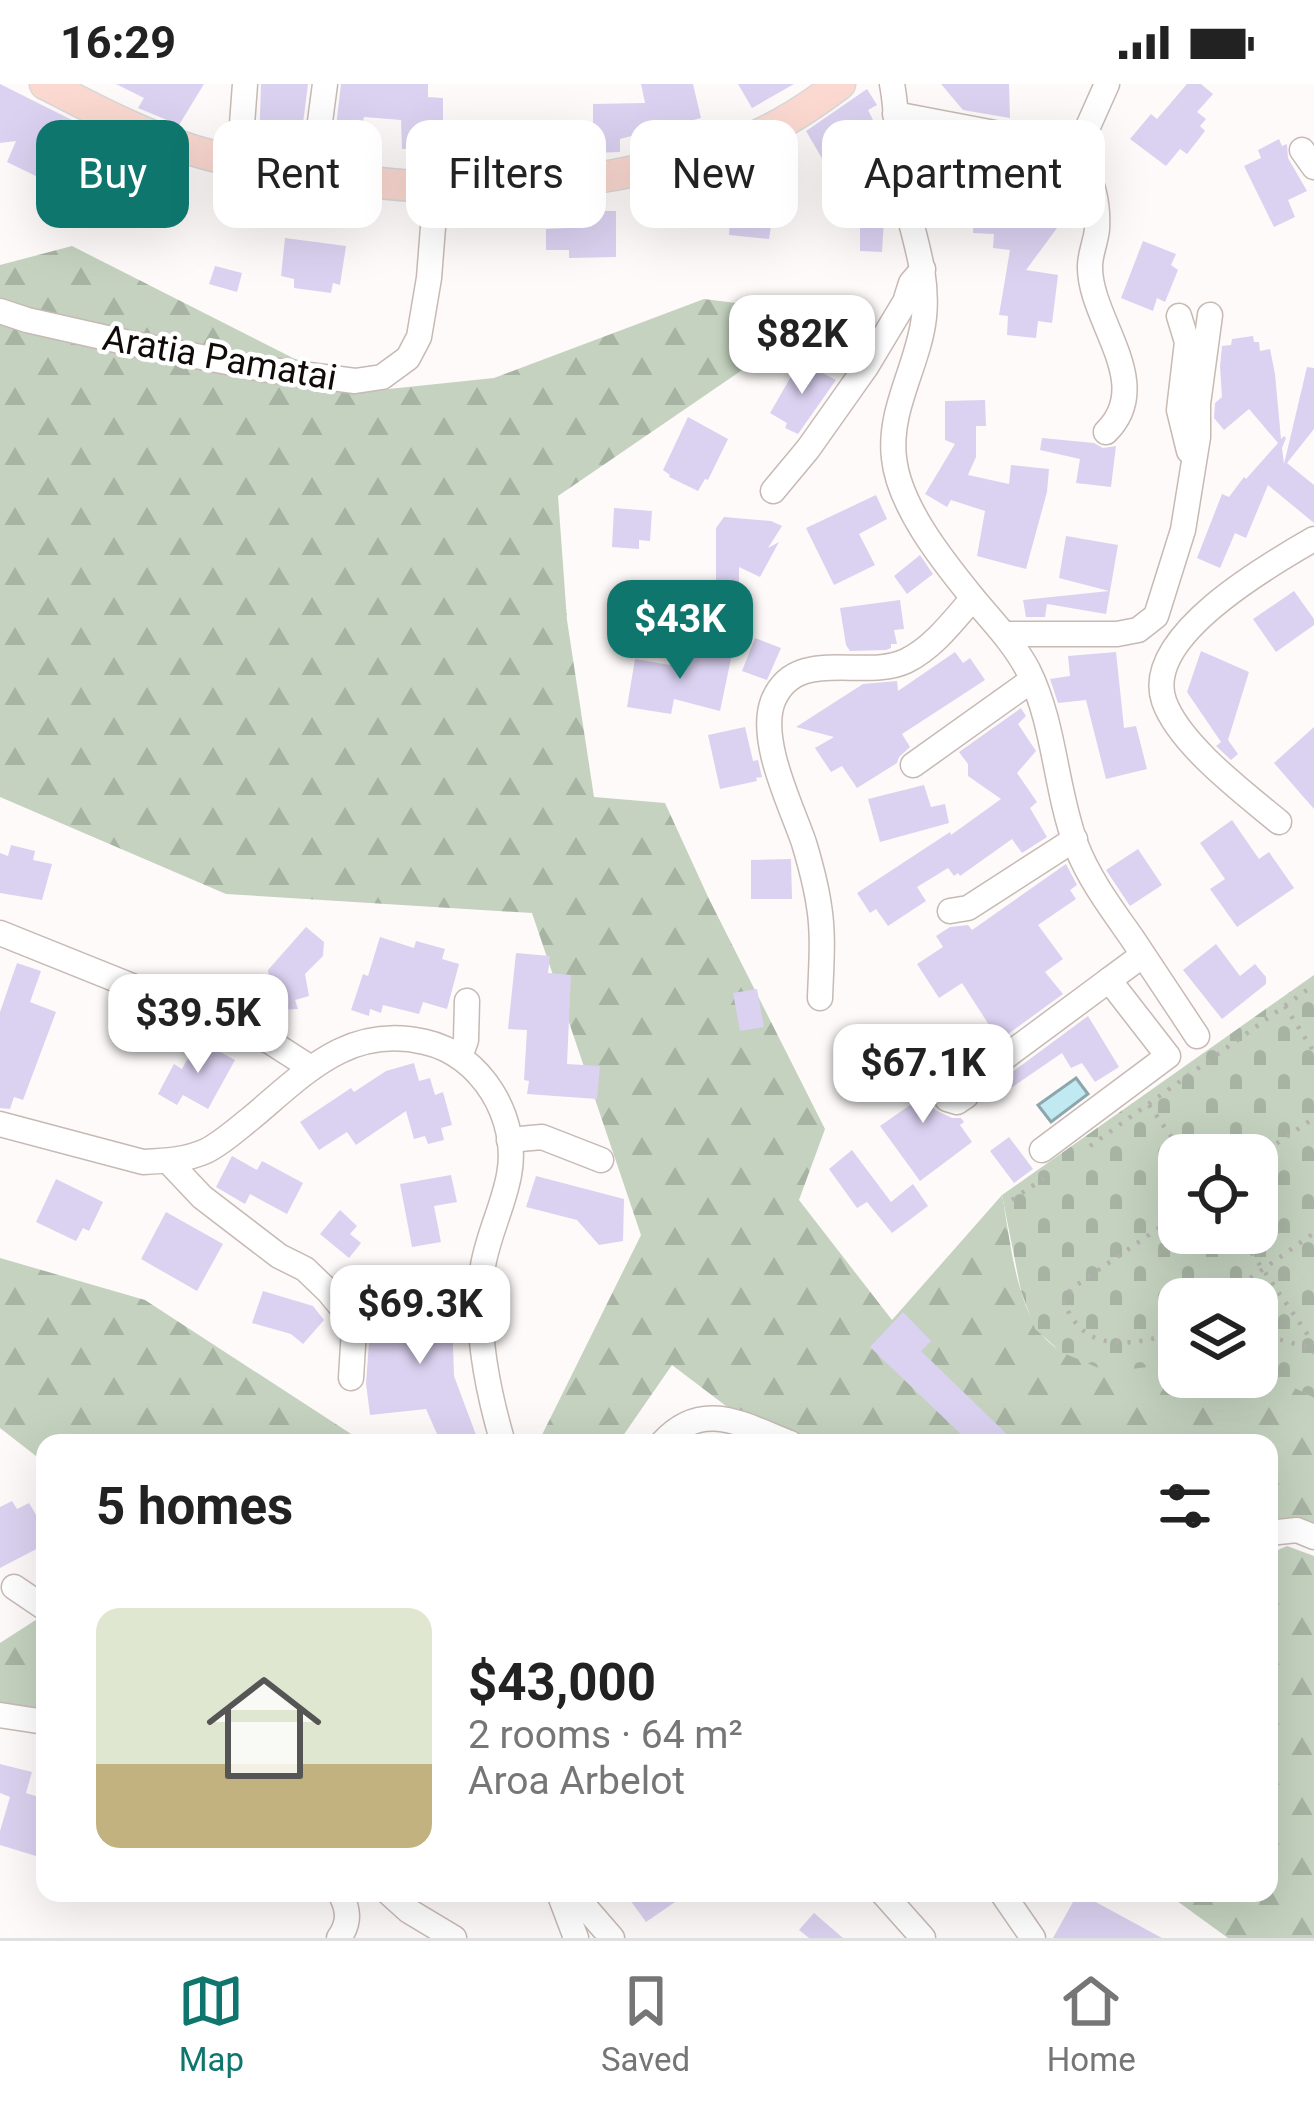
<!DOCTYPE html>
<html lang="en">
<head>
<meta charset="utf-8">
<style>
  body { margin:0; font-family:Roboto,sans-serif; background:#f6f6f6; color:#222; height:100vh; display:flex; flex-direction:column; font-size:45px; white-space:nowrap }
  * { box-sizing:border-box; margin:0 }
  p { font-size:39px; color:#767676 }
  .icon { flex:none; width:66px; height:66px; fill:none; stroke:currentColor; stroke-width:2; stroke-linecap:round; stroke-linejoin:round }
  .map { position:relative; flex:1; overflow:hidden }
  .drawer { position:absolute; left:36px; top:1350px; width:1242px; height:468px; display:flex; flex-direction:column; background:#fff; border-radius:24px; box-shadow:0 12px 48px #0002 }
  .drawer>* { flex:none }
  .banner { position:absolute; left:36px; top:36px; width:1242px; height:108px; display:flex; gap:24px }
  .buttons { position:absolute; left:1158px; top:1050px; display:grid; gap:24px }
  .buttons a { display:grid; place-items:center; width:120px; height:120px; border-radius:24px; background:#fff; box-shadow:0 12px 48px #0002; font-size:60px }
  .price { position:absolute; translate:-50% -102px; padding:0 27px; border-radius:24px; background:#fff; color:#222; font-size:39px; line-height:78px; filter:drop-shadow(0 3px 6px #0008) }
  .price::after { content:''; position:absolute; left:50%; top:72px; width:36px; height:27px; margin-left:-18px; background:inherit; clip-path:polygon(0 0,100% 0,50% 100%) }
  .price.selected { background:#0f766e; color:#fff }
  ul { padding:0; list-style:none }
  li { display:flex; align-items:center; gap:36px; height:300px; padding:0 60px }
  li span { display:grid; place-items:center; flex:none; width:336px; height:240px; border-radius:24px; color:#555 }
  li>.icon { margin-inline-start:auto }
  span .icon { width:144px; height:144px; fill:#fffc; stroke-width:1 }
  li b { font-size:51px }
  h2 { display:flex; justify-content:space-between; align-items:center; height:144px; padding:0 60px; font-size:51px }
  .tag { padding:0 42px; border-radius:24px; background:#fff; box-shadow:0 12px 48px #0002; font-size:42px; line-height:108px }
  .tag.selected { background:#0f766e; color:#fff }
  .status { display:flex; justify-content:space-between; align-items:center; height:84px; padding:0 60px; background:#fff; direction:ltr }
  .status svg { height:33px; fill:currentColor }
  .tabs { display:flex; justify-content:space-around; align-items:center; height:168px; border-top:3px solid #e0e0e0; background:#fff; font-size:33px; color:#767676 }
  .tabs a { display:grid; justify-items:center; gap:6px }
  .tabs .selected { color:#0f766e }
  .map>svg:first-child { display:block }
  .forest { fill:url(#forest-firs) }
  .cemetery { fill:url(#cemetery-stones); fill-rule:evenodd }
  .water { fill:#c1e9f1; stroke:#8ca6ab; stroke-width:3 }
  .building { fill:#dbd2f1 }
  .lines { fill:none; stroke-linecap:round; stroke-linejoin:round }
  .minor-casing { stroke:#c7b9b4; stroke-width:27 }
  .major-casing { stroke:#d9d8d8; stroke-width:33 }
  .path { stroke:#b4b1af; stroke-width:4.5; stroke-dasharray:3 9; stroke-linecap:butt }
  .minor { stroke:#fff; stroke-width:24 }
  .major { stroke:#fbd9d1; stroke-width:30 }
  .labels { text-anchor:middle; stroke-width:9; stroke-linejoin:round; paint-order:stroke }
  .street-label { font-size:36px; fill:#100b09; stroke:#fff }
</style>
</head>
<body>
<div class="status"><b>16:29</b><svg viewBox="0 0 49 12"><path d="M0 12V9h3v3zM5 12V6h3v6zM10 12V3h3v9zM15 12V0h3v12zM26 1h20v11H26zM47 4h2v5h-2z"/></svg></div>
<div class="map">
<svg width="1314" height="1854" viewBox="0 0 1314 1854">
  <defs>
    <pattern id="forest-firs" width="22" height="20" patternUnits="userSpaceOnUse" patternTransform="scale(3)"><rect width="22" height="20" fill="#c4d2bf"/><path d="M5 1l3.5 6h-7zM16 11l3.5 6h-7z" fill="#a7b3a3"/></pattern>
    <pattern id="cemetery-stones" width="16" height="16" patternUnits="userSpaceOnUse" patternTransform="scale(3)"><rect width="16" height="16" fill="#c4d2bf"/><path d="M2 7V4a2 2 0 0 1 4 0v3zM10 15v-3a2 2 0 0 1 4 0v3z" fill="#a7b3a3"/></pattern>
  </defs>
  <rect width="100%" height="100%" fill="#fdfaf9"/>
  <!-- forest -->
  <g class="forest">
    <path d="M72 162 360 308 494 294 704 215 776 224 748 282 558 412 567 536 594 713 665 719 709 815 825 1045 799 1116 892 1236 1002 1111C1011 1156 1016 1240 1058 1265 1072 1273 1157 1277 1179 1279V1293H1257V1284L1263 1285 1314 1314V1446H1269V1359H815L726 1322 672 1281 618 1359H538L641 1151 532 829 226 810 0 713V181Z"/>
    <path d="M0 1174 145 1216 365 1359H45V1379L0 1344Z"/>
    <path d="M1287 1462 1314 1472V1854H1228L1166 1809H1269V1470Z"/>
    <path d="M45 1530V1652L0 1643V1559Z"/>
  </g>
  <!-- cemetery -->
  <path class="cemetery" d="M1314 891V1314L1257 1284V1215H1179V1279L1108 1288 1061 1268 1035 1245 1021 1207 1002 1111ZM1179 1071H1257V1149H1179Z"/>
  <!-- water -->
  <path class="water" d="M1076 994 1088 1010 1051 1038 1038 1021Z"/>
  <!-- building -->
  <g class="building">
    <path d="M0 0 94 47 65 96 46 86 42 95 7 78 16 57 0 59Z"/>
    <path d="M116 0H204L179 41 138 24 144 14Z"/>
    <path d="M261 0H308L301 55 281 52 279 65 259 62Z"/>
    <path d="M341 0H428V13L443 14V64L402 65 401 36 364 33 360 54 335 51Z"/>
    <path d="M641 0H693L701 34 620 55V68L593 69V20L645 19Z"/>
    <path d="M738 0H794L752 24Z"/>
    <path d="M941 0H1009L1010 34 963 26Z"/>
    <path d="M1187 0H1201L1213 10 1197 28 1206 35 1200 42 1205 47 1187 70 1180 65 1166 82 1130 55 1151 30 1157 35Z"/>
    <path d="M867 5 877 21 868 26 878 46 870 50 876 60 830 88 806 47Z"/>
    <path d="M1279 55 1282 62 1287 60 1288 74 1307 107 1288 116 1295 133 1274 143 1244 82 1261 74 1258 66Z"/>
    <path d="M722 87 773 93V101L777 102 769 155 729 151 732 108 711 109 712 88Z"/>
    <path d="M587 127H616V173L569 174V166H546V145L568 144V139H587Z"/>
    <path d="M974 130H1000L1060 140 1026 186 1058 191 1052 239 1038 237 1036 254 1007 251 1008 232 999 231 1010 166 993 164 994 150 973 149Z"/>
    <path d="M860 134H884L882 168 860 167Z"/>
    <path d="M285 154 346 162 340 201 333 199 331 209 294 204V195L281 192Z"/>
    <path d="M1143 157 1176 170 1171 181 1178 186 1165 218 1157 214 1153 227 1121 214Z"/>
    <path d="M215 182 242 189 237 208 209 200Z"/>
    <path d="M1253 252 1254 258H1259L1260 267 1270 265 1275 290 1281 355 1284 352 1286 354 1282 364 1284 380 1307 283 1314 284V345L1287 379 1314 401V439L1268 401 1246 454 1235 449 1220 484 1197 474 1222 410 1229 413 1244 393 1246 395 1278 359 1249 325 1224 346 1214 334 1215 319 1222 313 1220 283 1222 262 1231 261 1232 255Z"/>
    <path d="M800 277 836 296 798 350 785 344 787 339 770 329Z"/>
    <path d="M985 316 986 342H976V373L968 391 1009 400 1011 381 1049 385 1047 408 1026 485 977 472 985 427 951 416 947 423 925 410 955 360 945 356V317Z"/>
    <path d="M688 333 728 355 708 396 705 395 698 407 669 393 670 391 663 386Z"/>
    <path d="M1042 354 1094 359 1103 364 1116 362 1111 403 1076 399 1080 375 1040 366Z"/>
    <path d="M876 411 887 435 859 450 875 481 834 501 806 444Z"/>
    <path d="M614 424 652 427 650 457 639 456V465L612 463Z"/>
    <path d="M724 433 771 437 782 442 768 464 779 458 760 493 739 483V503H716V444Z"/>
    <path d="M1066 452 1118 461 1106 530 1047 520 1045 533H1026L1023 516 1109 507 1059 494Z"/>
    <path d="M920 471 933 490 907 510 894 492Z"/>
    <path d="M1294 507 1314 535V541L1276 568 1253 535Z"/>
    <path d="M900 516 904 545 894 546 897 560H891V564L886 566 850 567 846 561 840 524Z"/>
    <path d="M755 554 781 564 767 596 742 587Z"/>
    <path d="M691 564 732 570 720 627 674 615 671 630 627 623 635 575 688 584Z"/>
    <path d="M1201 567 1249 588 1228 656 1238 670 1231 676 1216 662 1221 658 1187 608Z"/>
    <path d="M955 568 963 579 970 574 985 596 902 650 910 663 899 673 897 679 857 704 842 682 831 688 815 664 834 653 796 643 863 600 897 597 898 607Z"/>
    <path d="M1116 568 1124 644 1136 642 1147 685 1106 695 1086 616 1058 619 1050 595 1070 592 1068 572Z"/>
    <path d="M1021 624 1026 632 1018 640 1036 667 1017 689 1037 718 1030 724 1047 753 1022 769 1012 755 960 792 958 789 954 792 948 784 917 803 926 817 888 842 876 825 870 829 857 809 950 748 951 751 1001 715 968 692V680L959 668Z"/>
    <path d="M745 643 753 677 758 676 762 693 756 694 757 697 720 705 708 651Z"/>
    <path d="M1314 643V725L1274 679Z"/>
    <path d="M924 701 931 723 945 720 949 739 880 758 868 715Z"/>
    <path d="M1232 736 1259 775 1269 768 1294 804 1237 843 1210 805 1225 795 1200 759Z"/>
    <path d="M11 761 35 767 33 776 52 780 42 816 0 809V769L8 772Z"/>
    <path d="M1138 765 1162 801 1130 822 1106 786Z"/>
    <path d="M791 775 792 815H751V776Z"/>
    <path d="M1066 780 1077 801 1070 806 1076 815 1038 841 1063 875 1045 888 1063 910 978 972 969 959 991 944 962 899 939 914 917 880 943 863 936 852 950 843 968 841 972 846Z"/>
    <path d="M306 843 324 858 323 872 305 890 309 912 295 916 298 925 274 926 268 886Z"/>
    <path d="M380 853 414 864 416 857 445 865 442 875 459 880 447 925 423 918 419 930 383 921 381 929 370 925 369 932 351 926 363 890 368 892Z"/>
    <path d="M1216 860 1240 892 1255 880 1266 893V900L1222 935 1183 886Z"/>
    <path d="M516 869 550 872 548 889 571 891 567 980 600 982 597 1015 527 1010 529 997 524 996 527 946 508 945Z"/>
    <path d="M17 879 41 887 30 918 56 928 23 1016 14 1013 10 1025 0 1024V928Z"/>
    <path d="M757 905 764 943 740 947 733 909Z"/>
    <path d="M1088 932 1119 983 1095 998 1082 979 1071 984 1062 969 1011 1004 1004 994Z"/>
    <path d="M198 956 235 976 208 1025 183 1011 177 1021 158 1010 174 980 182 985Z"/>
    <path d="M909 972 932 1002 931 1020 935 1026 952 1034H961L964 1038 960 1041 972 1058 920 1097 880 1042 916 1017 892 984Z"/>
    <path d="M414 979 419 997 430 994 435 1011 443 1008 452 1041 441 1044 444 1056 428 1060 425 1052 414 1055 406 1027 356 1061 347 1048 319 1066 300 1038 351 1004 354 1008 386 987Z"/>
    <path d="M1009 1053 1033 1085 1014 1099 990 1067Z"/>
    <path d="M852 1066 891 1118 913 1100 928 1122 892 1149 867 1118 857 1124 829 1085Z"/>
    <path d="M232 1072 257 1086 262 1077 303 1099 287 1130 250 1110 245 1120 216 1103Z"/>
    <path d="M451 1091 457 1118 434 1122 441 1158 412 1163 400 1100Z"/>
    <path d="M536 1092 624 1115 623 1157 599 1161 577 1136 526 1123Z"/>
    <path d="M56 1095 103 1118 89 1147 83 1144 76 1157 36 1138Z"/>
    <path d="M340 1126 357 1142 350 1150 361 1159 349 1174 320 1150Z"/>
    <path d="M166 1128 223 1160 197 1207 141 1175Z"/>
    <path d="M451 1198 454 1292 479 1359H441L426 1325 370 1331 366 1299 370 1245 382 1244 397 1249 391 1243 416 1240 415 1199Z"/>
    <path d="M263 1207 313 1222 324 1236 303 1260 291 1250 252 1239Z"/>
    <path d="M903 1228 931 1257 921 1267 1016 1359H970L870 1263Z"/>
    <path d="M12 1417 17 1425 29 1419 45 1446 39 1452 44 1461 0 1484V1423Z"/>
    <path d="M0 1680 32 1688 26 1709 45 1715V1767L38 1765 36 1772 0 1761V1747L10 1713 0 1709Z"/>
    <path d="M625 1809H688L646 1838Z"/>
    <path d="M1078 1809H1079L1162 1854H1053Z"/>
    <path d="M814 1829 843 1854H809L799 1846Z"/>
  </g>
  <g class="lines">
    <defs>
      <g id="minor">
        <path d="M245 0 241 54 246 80"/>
        <path d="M892 0C898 32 897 66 902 99 910 145 929 185 924 233 919 280 888 325 894 374 899 422 942 476 973 514 993 538 1013 558 1028 586 1055 640 1055 704 1076 761 1089 795 1111 824 1132 854 1154 887 1175 919 1197 952"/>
        <path d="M895 30 1078 65"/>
        <path d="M1302 66 1314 83"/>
        <path d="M313 90 325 0"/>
        <path d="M0 227 27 236 129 259 263 285 355 297 382 293 408 274 419 253 429 194 436 105"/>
        <path d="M1179 232 1187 258 1179 326 1189 367"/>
        <path d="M1106 348C1156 299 1089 236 1090 182 1090 170 1096 157 1097 145 1099 113 1090 95 1078 65L1107 0"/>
        <path d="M773 407 808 365 866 283 905 218 911 199 923 185"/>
        <path d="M1006 550H1117L1138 546 1156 532 1183 446 1198 353V320L1210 231"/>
        <path d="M913 681 1032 596"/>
        <path d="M1279 738C1244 709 1179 660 1164 617 1142 553 1270 480 1314 455"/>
        <path d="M950 827 968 824 1075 755"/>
        <path d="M0 849 269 957 311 984"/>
        <path d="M820 914C821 884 824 852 819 822 816 801 810 779 804 759 791 721 758 656 773 617 796 561 864 597 906 577 933 564 954 536 973 514"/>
        <path d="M460 973 466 956 467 917"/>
        <path d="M966 1002 955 998 948 1004 947 1015 957 1018 966 1012V1002L1109 896"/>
        <path d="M0 1040 143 1078C165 1077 186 1076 206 1067 222 1059 236 1046 250 1035 304 990 348 940 425 958 481 970 520 1035 509 1091 503 1124 486 1155 482 1188 475 1245 487 1305 503 1359"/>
        <path d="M509 1056 542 1053 601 1076"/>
        <path d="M1042 1066 1168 972 1109 896 1143 871"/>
        <path d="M168 1077 202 1113 279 1172 305 1185 328 1207 352 1236 354 1245 351 1294"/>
        <path d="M662 1359C703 1314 743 1341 790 1359"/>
        <path d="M1269 1449 1297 1446 1314 1453"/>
        <path d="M14 1503 45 1524"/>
        <path d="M0 1631 45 1638"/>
        <path d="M389 1809 409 1827 454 1854"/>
        <path d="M559 1809 576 1854"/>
        <path d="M573 1809 612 1854"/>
        <path d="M883 1809 923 1854"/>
        <path d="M1002 1809 1033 1854"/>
        <path d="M339 1854C350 1838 349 1826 340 1809"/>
      </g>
      <path id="major" d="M45 0C94 25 142 51 195 67 234 79 273 83 312 90 428 109 534 110 649 84 681 76 715 69 746 56 780 43 811 22 840 0"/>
    </defs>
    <!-- minor casing -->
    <use href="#minor" class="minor-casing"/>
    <!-- major casing -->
    <use href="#major" class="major-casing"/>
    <!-- path -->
    <g class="path">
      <path d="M1285 922 1314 968"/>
      <path d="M1149 1021 1184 1071"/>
      <path d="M1090 1062 1314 901"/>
      <path d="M1257 1073 1314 1034"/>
      <path d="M1012 1116 1051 1089"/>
      <path d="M1179 1130 1071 1205 1064 1218C1085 1272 1132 1261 1179 1248"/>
      <path d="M1238 1149 1314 1260"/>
      <path d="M1221 1215 1314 1149"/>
      <path d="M1257 1249 1306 1263 1314 1269"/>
    </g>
    <!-- minor -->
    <use href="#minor" class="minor"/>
    <!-- major -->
    <use href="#major" class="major"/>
  </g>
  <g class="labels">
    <!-- street labels -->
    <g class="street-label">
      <text transform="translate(220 273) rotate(10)" y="13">Aratia Pamatai</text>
    </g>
  </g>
</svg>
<div class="buttons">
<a><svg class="icon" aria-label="locate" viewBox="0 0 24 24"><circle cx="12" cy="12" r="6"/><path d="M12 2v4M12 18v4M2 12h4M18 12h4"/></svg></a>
<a><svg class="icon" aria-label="layers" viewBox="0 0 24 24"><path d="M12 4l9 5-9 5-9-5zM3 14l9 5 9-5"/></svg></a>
</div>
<b class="price" style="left:802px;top:313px">$82K</b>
<b class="price selected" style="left:680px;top:598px">$43K</b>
<b class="price" style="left:198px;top:992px">$39.5K</b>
<b class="price" style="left:923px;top:1042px">$67.1K</b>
<b class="price" style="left:420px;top:1283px">$69.3K</b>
<div class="banner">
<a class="tag selected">Buy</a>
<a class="tag">Rent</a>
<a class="tag">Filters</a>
<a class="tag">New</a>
<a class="tag">Apartment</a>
</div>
<section class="drawer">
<h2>5 homes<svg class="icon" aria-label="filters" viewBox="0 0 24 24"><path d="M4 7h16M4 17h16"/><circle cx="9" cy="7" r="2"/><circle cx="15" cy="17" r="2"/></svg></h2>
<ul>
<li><span style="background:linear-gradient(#dfe7d0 65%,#c2b280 0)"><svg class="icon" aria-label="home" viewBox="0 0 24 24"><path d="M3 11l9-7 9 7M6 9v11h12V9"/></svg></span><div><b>$43,000</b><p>2 rooms · 64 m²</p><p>Aroa Arbelot</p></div></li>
</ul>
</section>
</div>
<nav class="tabs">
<a class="selected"><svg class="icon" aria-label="map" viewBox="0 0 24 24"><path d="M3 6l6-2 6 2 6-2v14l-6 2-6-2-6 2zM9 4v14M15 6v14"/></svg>Map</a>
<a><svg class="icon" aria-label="saved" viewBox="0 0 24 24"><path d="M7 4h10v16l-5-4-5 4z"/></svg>Saved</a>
<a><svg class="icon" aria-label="home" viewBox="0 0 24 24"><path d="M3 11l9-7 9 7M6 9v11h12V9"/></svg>Home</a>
</nav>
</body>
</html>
